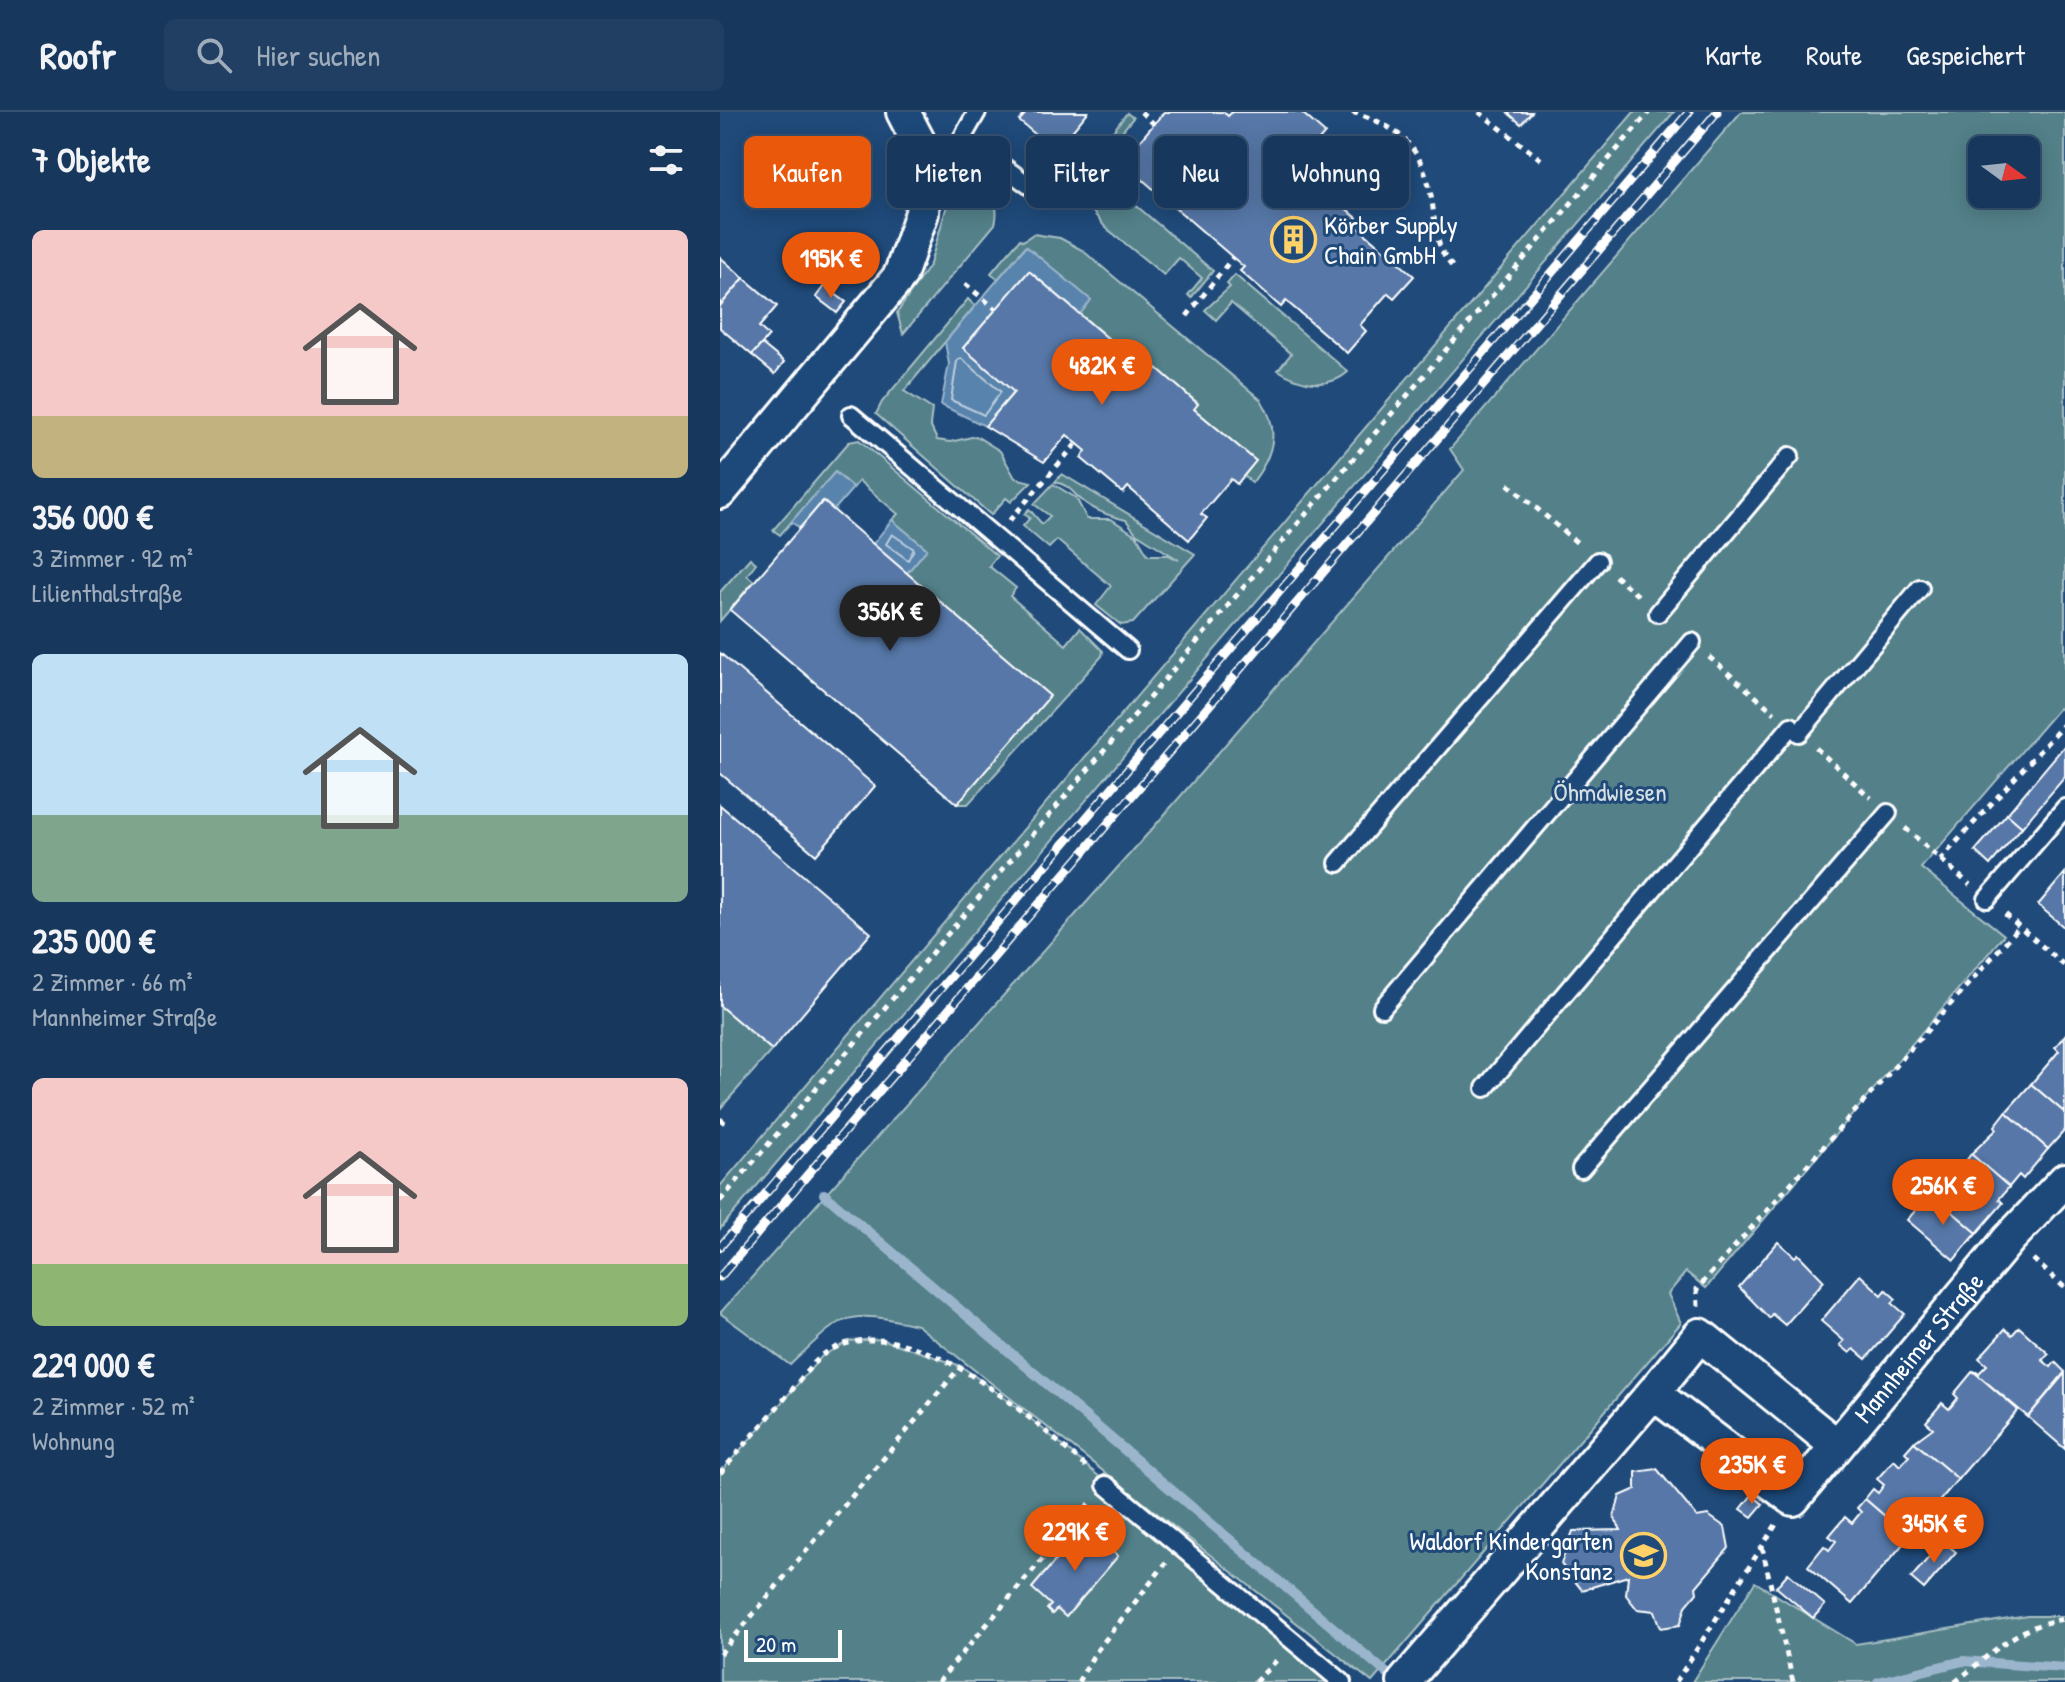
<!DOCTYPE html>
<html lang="de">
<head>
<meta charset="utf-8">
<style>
  body { margin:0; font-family:"Patrick Hand",sans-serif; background:#203f62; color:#f1f3f6; height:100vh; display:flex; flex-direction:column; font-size:30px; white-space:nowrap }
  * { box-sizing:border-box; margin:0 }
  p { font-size:26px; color:#9eacbb }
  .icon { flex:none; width:44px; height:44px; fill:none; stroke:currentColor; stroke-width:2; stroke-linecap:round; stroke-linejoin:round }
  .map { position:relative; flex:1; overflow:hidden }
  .side { display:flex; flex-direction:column; background:#17385c; width:720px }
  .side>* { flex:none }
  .hud { position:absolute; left:24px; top:24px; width:760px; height:72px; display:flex; gap:16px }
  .needle { width:52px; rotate:105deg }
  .controls { position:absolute; left:1248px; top:24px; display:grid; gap:16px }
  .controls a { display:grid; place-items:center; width:72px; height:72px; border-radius:12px; background:#17385c; box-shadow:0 4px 20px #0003,0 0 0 2px #365272; font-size:40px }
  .scale { position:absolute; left:24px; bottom:20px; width:98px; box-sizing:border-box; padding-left:8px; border:4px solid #fff; border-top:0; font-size:22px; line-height:28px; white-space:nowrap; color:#fff; -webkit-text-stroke:6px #1f4a7a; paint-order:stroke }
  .price { position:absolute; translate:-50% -68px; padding:0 18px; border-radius:28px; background:#ea580c; color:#fff; font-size:26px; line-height:52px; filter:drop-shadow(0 2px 4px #0008) }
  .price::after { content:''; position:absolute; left:50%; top:48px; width:24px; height:18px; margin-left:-12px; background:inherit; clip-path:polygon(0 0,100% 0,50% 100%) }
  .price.active { background:#222; color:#fff }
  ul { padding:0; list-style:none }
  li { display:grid; align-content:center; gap:16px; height:424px; padding:0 32px }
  li span { display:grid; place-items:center; height:248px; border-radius:12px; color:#555 }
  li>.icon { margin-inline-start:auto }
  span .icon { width:144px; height:144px; fill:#fffc; stroke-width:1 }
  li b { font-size:34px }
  h2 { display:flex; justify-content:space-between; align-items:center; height:96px; padding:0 32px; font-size:34px }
  .pill { padding:0 28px; border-radius:12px; background:#17385c; box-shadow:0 4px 20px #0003,0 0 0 2px #365272; font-size:28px; line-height:72px }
  .pill.active { background:#ea580c; color:#fff }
  header { display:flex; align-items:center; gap:48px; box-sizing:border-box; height:112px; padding:0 40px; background:#17385c; border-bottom:2px solid #365272 }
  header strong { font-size:38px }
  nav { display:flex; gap:44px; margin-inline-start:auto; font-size:28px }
  .search { width:560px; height:72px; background:#203f62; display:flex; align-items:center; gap:20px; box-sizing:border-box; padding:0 28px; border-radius:12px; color:#9eacbb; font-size:30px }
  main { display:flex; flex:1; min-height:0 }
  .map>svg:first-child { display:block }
  .green { fill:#538089; stroke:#a9c0c4; stroke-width:2; fill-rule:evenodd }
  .water { fill:#5883ac; stroke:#9bb5cd; stroke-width:2 }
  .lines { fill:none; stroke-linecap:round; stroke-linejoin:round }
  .shore { stroke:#bccdde; stroke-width:2 }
  .stream { stroke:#9bb5cd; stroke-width:10 }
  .building { fill:#5677a7; stroke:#fff; stroke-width:2 }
  .service-casing { stroke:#fff; stroke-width:22 }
  .minor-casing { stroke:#fff; stroke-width:38 }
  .path { stroke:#fff; stroke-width:5; stroke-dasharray:6 6; stroke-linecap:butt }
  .service { stroke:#1f4a7a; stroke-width:16 }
  .minor { stroke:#1f4a7a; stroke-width:32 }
  .rail-casing { stroke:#fff; stroke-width:9 }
  .rail { stroke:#1f4a7a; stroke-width:6; stroke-dasharray:18; stroke-linecap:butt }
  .labels { text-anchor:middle; stroke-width:6; stroke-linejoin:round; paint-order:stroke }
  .poi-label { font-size:26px; fill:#fff; stroke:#1f4a7a; text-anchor:start }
  .park-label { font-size:26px; fill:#d4dfe2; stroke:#1f4a7a }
  .street-label { font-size:26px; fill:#fff; stroke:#1f4a7a }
</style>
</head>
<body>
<header>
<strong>Roofr</strong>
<div class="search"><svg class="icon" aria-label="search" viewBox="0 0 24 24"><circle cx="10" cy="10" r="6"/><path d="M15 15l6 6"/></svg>Hier suchen</div>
<nav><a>Karte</a><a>Route</a><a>Gespeichert</a></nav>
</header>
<main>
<section class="side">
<h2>7 Objekte<svg class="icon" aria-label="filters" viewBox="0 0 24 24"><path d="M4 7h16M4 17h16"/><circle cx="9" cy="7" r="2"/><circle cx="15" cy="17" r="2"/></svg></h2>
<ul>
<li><span style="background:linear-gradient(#f6c9c9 75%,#c2b280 0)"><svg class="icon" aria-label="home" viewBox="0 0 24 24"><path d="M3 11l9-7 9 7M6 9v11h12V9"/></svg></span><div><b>356 000 €</b><p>3 Zimmer · 92 m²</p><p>Lilienthalstraße</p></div></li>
<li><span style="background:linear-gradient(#bfe0f5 65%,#7fa58c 0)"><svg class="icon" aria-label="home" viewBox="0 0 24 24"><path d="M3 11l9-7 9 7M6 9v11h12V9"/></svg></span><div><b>235 000 €</b><p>2 Zimmer · 66 m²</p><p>Mannheimer Straße</p></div></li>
<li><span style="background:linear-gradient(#f6c9c9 75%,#8fb573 0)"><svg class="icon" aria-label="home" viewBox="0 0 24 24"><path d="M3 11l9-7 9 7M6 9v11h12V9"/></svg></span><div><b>229 000 €</b><p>2 Zimmer · 52 m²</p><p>Wohnung</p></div></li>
</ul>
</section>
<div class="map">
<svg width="1345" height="1570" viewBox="0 0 1345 1570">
  <rect width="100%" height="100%" fill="#1f4a7a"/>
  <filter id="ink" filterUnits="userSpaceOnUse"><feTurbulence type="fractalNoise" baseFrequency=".0125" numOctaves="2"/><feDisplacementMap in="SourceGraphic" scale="16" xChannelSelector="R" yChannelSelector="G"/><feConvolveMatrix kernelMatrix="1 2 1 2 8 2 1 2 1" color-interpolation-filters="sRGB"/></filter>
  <g filter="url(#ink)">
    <!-- green -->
    <g class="green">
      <path d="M914 0H954L0 1117V1074Z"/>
      <path d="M1021 0H1345V601L1339 596 1201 756 1284 823 986 1176 966 1160 948 1182 961 1211 652 1570 197 1213C122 1196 123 1203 70 1253L0 1201 432 717 744 358 730 337ZM1262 38H1306V82H1262Z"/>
      <path d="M407 1 413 6 372 56 493 159 471 186 468 183 482 166 459 146 444 163 385 115 364 89 365 56Z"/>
      <path d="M246 68C268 72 281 91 275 112L183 222 177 201 210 152 232 76Z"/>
      <path d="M313 122 340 126 362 138 541 288C561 318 553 344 532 371L524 364 535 349 474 297 478 291 437 257 431 263 360 202 370 189 305 135 278 167 271 161 300 127 303 129Z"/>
      <path d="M515 163 620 253 628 260C608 278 580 272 558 258L571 242 511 191 496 208 485 198 510 175 507 172Z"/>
      <path d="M248 187 255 194 184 279 212 297 210 313 217 328 230 330 256 324 280 339 295 366 311 370 291 390 286 386 271 403 156 302 162 290Z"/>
      <path d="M139 328 277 444 269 454 296 476 290 484 346 533 360 516 383 539 382 544 248 692H237L329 583 187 461 207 437 172 408 178 402 139 369 133 376 115 360 60 423 53 418 129 330Z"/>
      <path d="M342 362 475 442 413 511 401 513 376 493 391 474 337 428 329 436 303 414 310 406 304 402 309 397 322 412 330 404 314 392 333 372 356 386 367 407H391L417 424 428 443H449L459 448 416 421 406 408C389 404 370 397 357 384 349 376 347 373 335 370Z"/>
      <path d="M30 446 36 451 27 463 34 469 0 509V480Z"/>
      <path d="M0 894 52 938 0 997Z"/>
      <path d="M161 1227 241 1254 297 1295 622 1570H0V1361L102 1244 129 1229Z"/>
      <path d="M1035 1470 1136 1532 1307 1504H1345V1570H972Z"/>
    </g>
    <!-- water -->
    <g class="water">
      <path d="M306 134 371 188 360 202 309 159 243 236 294 280 265 314 221 293 229 252 225 230Z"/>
      <path d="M115 360 133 376 114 398 103 389 80 416 71 410Z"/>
      <path d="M172 408 207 437 187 461 153 432Z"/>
    </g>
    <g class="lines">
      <!-- shore -->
      <g class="shore">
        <path d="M241 246 281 280 264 303 231 288 237 249Z"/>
        <path d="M172 422 194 437 188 448 166 432Z"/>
      </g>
      <!-- stream -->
      <g class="stream">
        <path d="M104 1082 670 1564"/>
        <path d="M1158 1570 1243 1549 1345 1556"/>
      </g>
    </g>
    <!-- building -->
    <g class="building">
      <path d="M307 0H368L336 39 299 9Z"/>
      <path d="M444 0H504L508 4 512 0H581L605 21 572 59 590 76 595 70 637 106 633 111 694 164 674 186 668 181 640 213 646 219 627 241 566 189 561 195 520 159 524 155 402 50Z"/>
      <path d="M787 0H812L801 12Z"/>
      <path d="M0 145 24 166 0 194Z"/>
      <path d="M309 159 431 263 437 256 478 292 474 297 536 349 517 372 511 367 481 402 487 406 469 428 408 375 403 381 361 346 366 339 347 323 324 350 265 314 294 280 243 236Z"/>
      <path d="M24 166 57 194 39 215 49 224 32 243 0 216V194Z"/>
      <path d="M104 174 126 190 117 201 96 185Z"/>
      <path d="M42 232 64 250 55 262 32 243Z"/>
      <path d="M103 389 330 584 237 692 10 498Z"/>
      <path d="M0 541 155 674 96 743 0 661Z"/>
      <path d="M1345 633V665L1302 715 1287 702Z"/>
      <path d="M0 693 151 821 52 938 0 894Z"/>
      <path d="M1287 702 1302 715 1270 753 1255 739Z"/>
      <path d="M1345 761V816L1318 793Z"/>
      <path d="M1345 923V1001L1311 972 1339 939 1335 935Z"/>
      <path d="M1311 972 1345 1001V1018L1328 1037 1286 1000Z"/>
      <path d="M1286 1000 1328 1037 1303 1067 1299 1063 1289 1075 1251 1042 1277 1017 1275 1014Z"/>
      <path d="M1251 1042 1289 1075 1279 1087 1283 1091 1257 1121 1215 1085 1225 1072H1230Z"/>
      <path d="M1215 1085 1257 1121 1234 1148 1187 1108 1203 1090 1207 1094Z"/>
      <path d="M1058 1130 1075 1145 1078 1142 1104 1169 1065 1213 1052 1202 1049 1206 1019 1175Z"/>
      <path d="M1140 1163 1162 1183 1166 1178 1176 1187 1172 1191 1185 1202 1146 1247 1134 1237 1130 1241 1120 1233 1124 1229 1101 1209Z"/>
      <path d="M1299 1215 1329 1242 1322 1248 1331 1255 1335 1250 1345 1260 1308 1305 1253 1259 1259 1261 1267 1253 1259 1246 1285 1217 1292 1223Z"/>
      <path d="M1253 1259 1298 1298 1238 1367 1194 1330 1213 1316 1206 1310 1222 1291 1229 1297 1238 1286 1234 1282Z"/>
      <path d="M1345 1261V1337L1308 1305Z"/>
      <path d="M1194 1330 1238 1367 1189 1425 1145 1387 1153 1377 1158 1381 1164 1373 1157 1367 1174 1348 1180 1354 1189 1344 1185 1340Z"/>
      <path d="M937 1357 977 1405 988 1403 1005 1415 1009 1436 976 1475 977 1481 966 1494 960 1513 941 1516 935 1499 917 1497 906 1483 908 1464 862 1478 841 1452 853 1419 901 1418 894 1405 900 1384 916 1377V1360Z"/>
      <path d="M1032 1383 1043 1392 1032 1405 1021 1397Z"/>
      <path d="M1145 1387 1189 1425 1132 1492 1088 1454 1104 1434 1109 1438 1116 1429 1109 1424 1125 1405 1132 1411 1141 1400 1137 1396Z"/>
      <path d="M364 1415 398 1444 346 1505 337 1497 332 1502 327 1497 331 1493 312 1476Z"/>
      <path d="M1223 1429 1236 1440 1204 1477 1191 1466Z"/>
      <path d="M1068 1461 1105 1493 1093 1506 1056 1475Z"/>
    </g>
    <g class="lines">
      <defs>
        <g id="service">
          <path d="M237 35 274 48 321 82"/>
          <path d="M206 44 237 35 257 0"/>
          <path d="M131 303 408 538"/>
          <path d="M938 501 1070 344"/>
          <path d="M1079 621 1200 476"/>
          <path d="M618 751 878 449"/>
          <path d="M1267 787 1345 696"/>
          <path d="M662 896 972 530"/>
          <path d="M765 976 1071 614"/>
          <path d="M861 1057 1168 701"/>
          <path d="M386 1373 622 1570"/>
        </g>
        <g id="minor">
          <path d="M0 380 180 164 202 101 206 44 183 0"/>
          <path d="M933 1281 980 1223 1117 1334"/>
          <path id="s1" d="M684 1570 933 1281 1073 1387 1289 1127 1345 1068"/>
        </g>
      </defs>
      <!-- service casing -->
      <use href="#service" class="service-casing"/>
      <!-- minor casing -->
      <use href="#minor" class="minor-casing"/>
      <!-- path -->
      <g class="path">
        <path d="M421 0 434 12"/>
        <path d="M632 0C690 17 708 46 714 105 717 125 719 142 734 156"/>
        <path d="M759 0 823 49"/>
        <path d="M245 172 276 197"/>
        <path d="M467 204 513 145"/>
        <path d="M788 372 861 434"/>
        <path d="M289 409 357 331"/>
        <path d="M895 464 921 486"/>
        <path d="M989 545 1055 601"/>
        <path d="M1096 636 1151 686"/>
        <path d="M1185 716 1250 773"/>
        <path d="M1220 748 1345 611"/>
        <path d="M1285 802 1345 854"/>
        <path d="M0 1007 5 1011"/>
        <path d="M0 1089 929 0"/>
        <path d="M1313 1147 1345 1176"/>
        <path d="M978 1194 977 1177 1299 815"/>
        <path d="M0 1361C24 1334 48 1306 72 1278 81 1267 92 1251 104 1242 188 1187 311 1307 370 1358"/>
        <path d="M1042 1435 1073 1570"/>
        <path d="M0 1542 241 1254"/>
        <path d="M218 1570 370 1391"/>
        <path d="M358 1570 375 1541 446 1451"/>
        <path d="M535 1570 557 1548"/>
        <path d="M956 1570 1057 1411"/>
        <path d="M1235 1570C1272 1542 1296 1513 1345 1507"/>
      </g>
      <!-- service -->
      <use href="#service" class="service"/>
      <!-- minor -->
      <use href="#minor" class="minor"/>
      <defs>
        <g id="rail">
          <path d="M0 1135 969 0"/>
          <path d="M0 1165 997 0"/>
        </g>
      </defs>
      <!-- rail casing -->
      <use href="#rail" class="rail-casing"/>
      <!-- rail -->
      <use href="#rail" class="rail"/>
    </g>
  </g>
  <!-- icons -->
  <defs>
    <symbol id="building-ring" viewBox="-11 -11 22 22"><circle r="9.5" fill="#1f4a7a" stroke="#ffd166" stroke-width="1.5"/><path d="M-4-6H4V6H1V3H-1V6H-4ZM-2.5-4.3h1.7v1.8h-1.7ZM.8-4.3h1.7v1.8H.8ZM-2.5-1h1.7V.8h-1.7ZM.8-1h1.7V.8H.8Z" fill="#ffd166"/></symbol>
    <symbol id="school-ring" viewBox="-11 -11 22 22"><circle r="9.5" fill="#1f4a7a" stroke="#ffd166" stroke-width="1.5"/><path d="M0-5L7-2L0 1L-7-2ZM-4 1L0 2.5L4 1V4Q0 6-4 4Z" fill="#ffd166"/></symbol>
  </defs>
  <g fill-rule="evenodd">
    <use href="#building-ring" x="548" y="102" width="51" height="51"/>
    <use href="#school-ring" x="898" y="1418" width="51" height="51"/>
  </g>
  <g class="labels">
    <!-- poi labels -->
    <g class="poi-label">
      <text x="604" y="122">Körber Supply<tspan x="604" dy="30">Chain GmbH</tspan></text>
      <text x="893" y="1438" text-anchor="end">Waldorf Kindergarten<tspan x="893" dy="30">Konstanz</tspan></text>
    </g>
    <!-- park labels -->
    <g class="park-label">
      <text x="890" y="689">Öhmdwiesen</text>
    </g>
    <!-- street labels -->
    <g class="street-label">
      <text dy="9" stroke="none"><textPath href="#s1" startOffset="754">Mannheimer Straße</textPath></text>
    </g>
  </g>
</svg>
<div class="controls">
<a><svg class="needle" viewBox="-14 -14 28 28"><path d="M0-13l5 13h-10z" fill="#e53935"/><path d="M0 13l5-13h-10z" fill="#9eacbb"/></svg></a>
</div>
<div class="scale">20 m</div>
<b class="price" style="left:111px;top:188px">195K €</b>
<b class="price" style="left:382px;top:295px">482K €</b>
<b class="price active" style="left:170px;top:541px">356K €</b>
<b class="price" style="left:1223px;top:1115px">256K €</b>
<b class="price" style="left:1032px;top:1394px">235K €</b>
<b class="price" style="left:1214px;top:1453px">345K €</b>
<b class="price" style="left:355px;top:1461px">229K €</b>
<div class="hud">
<a class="pill active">Kaufen</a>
<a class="pill">Mieten</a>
<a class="pill">Filter</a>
<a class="pill">Neu</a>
<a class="pill">Wohnung</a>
</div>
</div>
</main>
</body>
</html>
